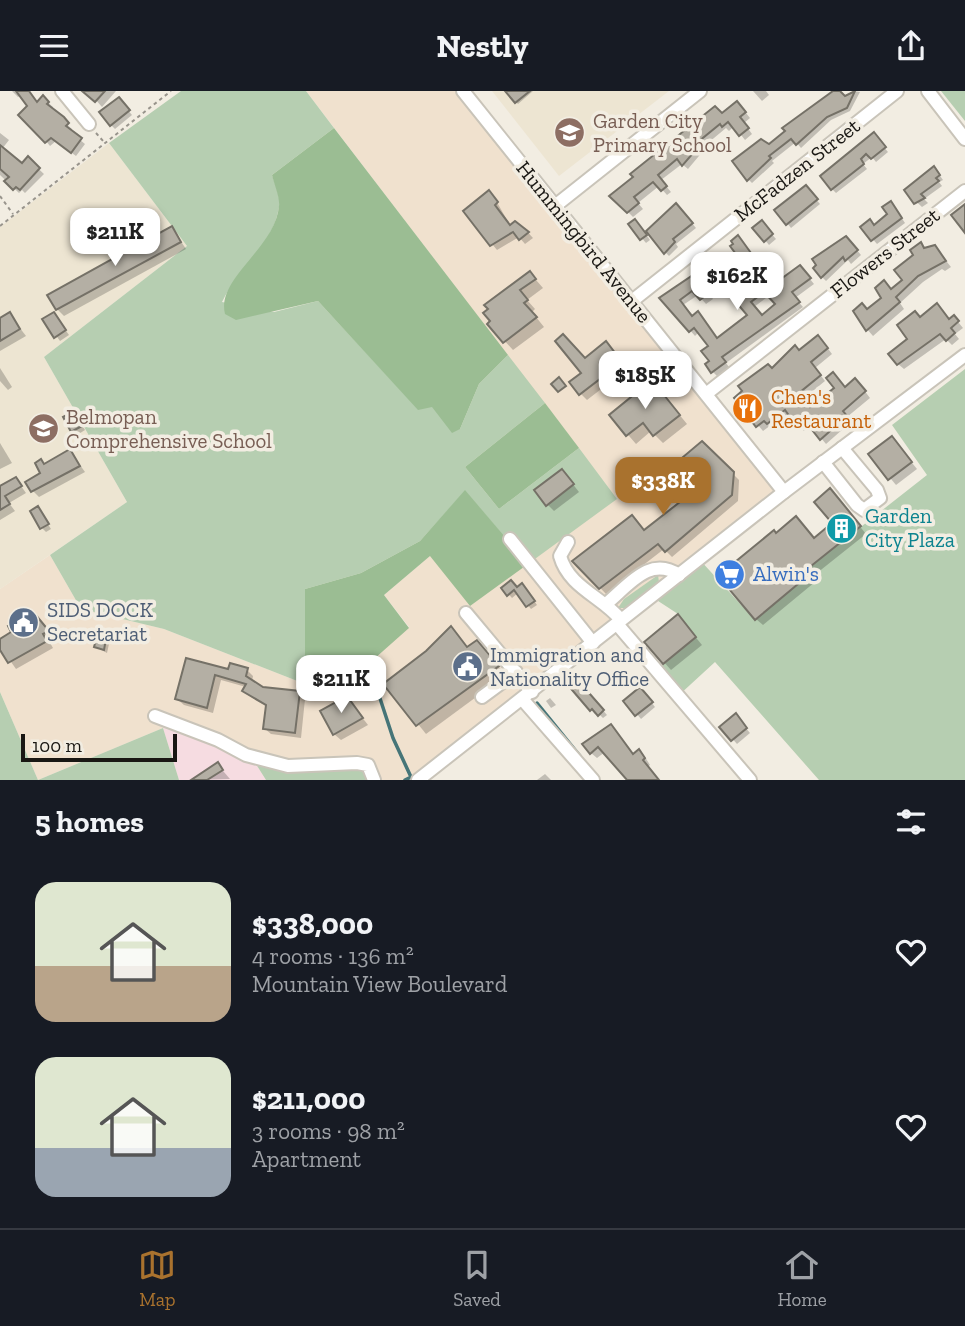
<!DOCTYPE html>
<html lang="en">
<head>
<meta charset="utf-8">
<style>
  body { margin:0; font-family:"Zilla Slab",serif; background:#242831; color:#f1f3f6; height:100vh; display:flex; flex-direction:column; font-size:26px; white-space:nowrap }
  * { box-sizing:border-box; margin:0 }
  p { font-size:23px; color:#9ea1a6 }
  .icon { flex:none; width:38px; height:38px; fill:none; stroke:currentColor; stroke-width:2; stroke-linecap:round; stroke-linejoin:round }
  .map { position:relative; height:689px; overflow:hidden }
  .details { display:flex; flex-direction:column; background:#171b24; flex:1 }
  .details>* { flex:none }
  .scale { position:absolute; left:21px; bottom:18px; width:156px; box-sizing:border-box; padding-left:7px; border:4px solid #191713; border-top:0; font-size:19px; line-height:24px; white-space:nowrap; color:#191713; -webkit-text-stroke:5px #f2ede2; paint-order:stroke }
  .price { position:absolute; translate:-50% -60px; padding:0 16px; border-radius:14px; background:#fff; color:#222; font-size:23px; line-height:46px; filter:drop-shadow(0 2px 4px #0008) }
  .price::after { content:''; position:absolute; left:50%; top:42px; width:21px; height:16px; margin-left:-10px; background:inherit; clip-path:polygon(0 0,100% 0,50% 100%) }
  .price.on { background:#a9722e; color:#fff }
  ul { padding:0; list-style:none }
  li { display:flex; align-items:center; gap:21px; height:175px; padding:0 35px }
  li span { display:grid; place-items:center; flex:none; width:196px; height:140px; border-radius:21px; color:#555 }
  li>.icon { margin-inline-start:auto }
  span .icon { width:84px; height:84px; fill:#fffc; stroke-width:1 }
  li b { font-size:30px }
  h2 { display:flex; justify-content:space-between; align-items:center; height:84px; padding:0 35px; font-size:30px }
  header { display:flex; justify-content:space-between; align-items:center; height:91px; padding:0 35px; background:#171b24; font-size:32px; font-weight:700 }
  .dock { display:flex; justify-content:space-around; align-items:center; height:98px; border-top:2px solid #363941; background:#171b24; font-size:19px; color:#9ea1a6 }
  .dock a { display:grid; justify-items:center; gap:4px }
  .dock .on { color:#a9722e }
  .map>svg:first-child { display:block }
  .commercial { fill:#f0e1ce }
  .built { fill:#ede5d2 }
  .medical { fill:#f6dce1 }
  .green { fill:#b6ceb1 }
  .forest { fill:#9bbd93 }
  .shadow { fill:#0003; fill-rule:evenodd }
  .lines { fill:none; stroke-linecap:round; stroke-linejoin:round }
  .stream { stroke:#467578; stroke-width:3.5 }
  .building { fill:#b4afa4; stroke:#757167; stroke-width:2; fill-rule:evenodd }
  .minor-casing { stroke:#c9c4b9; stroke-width:16 }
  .path { stroke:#98948c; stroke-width:2; stroke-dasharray:3.5 3.5; stroke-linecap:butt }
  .minor { stroke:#fff; stroke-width:12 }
  .labels { text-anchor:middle; stroke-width:7; stroke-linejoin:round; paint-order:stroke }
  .education-label { font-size:21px; fill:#785e54; stroke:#f2ede2; text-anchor:start }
  .street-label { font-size:21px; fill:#191713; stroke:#f2ede2 }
  .food-label { font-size:21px; fill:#c56008; stroke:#f2ede2; text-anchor:start }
  .culture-label { font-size:21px; fill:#0d838f; stroke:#f2ede2; text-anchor:start }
  .shop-label { font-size:21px; fill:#366cbe; stroke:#f2ede2; text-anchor:start }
  .service-label { font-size:21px; fill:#4e5e75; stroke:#f2ede2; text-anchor:start }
</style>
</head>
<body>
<header><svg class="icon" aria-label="menu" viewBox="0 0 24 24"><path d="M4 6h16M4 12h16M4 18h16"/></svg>Nestly<svg class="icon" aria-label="share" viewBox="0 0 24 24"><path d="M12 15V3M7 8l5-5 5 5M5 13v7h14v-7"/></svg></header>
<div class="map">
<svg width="965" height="689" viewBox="0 0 965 689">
  <rect width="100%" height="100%" fill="#f2ede2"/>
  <!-- commercial -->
  <path class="commercial" d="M306 0H473L784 401 418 689H369L296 675 163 637 38 689 0 601V498L50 464 81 518 164 538 305 593 409 536 384 504 431 464 617 408Z"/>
  <!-- built -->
  <g class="built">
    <path d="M492 0H669L559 85Z"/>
    <path d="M109 52 187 155 44 266 127 411 0 498V136Z"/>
  </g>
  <!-- medical -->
  <path class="medical" d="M163 637 249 662 266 689H179Z"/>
  <!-- green -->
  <g class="green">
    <path d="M181 0H306L334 37 272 84C275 93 281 107 279 116 273 155 238 177 222 211L274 221 318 210 418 318 432 315 460 338 479 293 508 264 545 312 465 376 499 418 579 357 617 408 528 473 465 400 420 450 361 482 305 498V593L164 538 81 518 50 464 127 411 44 266 187 155 109 52Z"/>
    <path d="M941 0H965V30Z"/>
    <path d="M965 278V689H819L715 571 678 605 657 579 696 546 678 523 652 506 699 468 755 529 810 483 811 475 927 384 892 334Z"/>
    <path d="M658 484 659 491 625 517H618L624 508Z"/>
    <path d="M0 601 38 689 163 637 179 689H0Z"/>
    <path d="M249 662 296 675 364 678 369 689H266Z"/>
  </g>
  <!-- forest -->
  <g class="forest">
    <path d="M334 37 508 264 479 293 460 338 452 342 432 316 418 319 318 210 236 229 225 223C216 187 275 158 279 115 280 106 274 93 272 84Z"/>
    <path d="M545 312 579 357 499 418 465 376Z"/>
    <path d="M465 399 528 473 470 515 430 465 384 504 409 537 365 576 305 593V498L361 482 420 450Z"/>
  </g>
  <!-- shadow -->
  <g class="shadow">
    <path d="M12 0H29L38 13 43 7 53 16 50 19 72 38 69 40 85 53 76 65 56 50 50 55 46 50 29 16 21 4 18 6Z"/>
    <path d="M88 0H116L102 16Z"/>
    <path d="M507 0H533L518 13Z"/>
    <path d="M753 0H766L769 4 762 10Z"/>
    <path d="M854 0 860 1 850 20 831 29 801 57 796 51 772 70 774 72 752 92 748 88 769 55Z"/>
    <path d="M122 12 132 24 115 38 111 34Z"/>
    <path d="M742 17 750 27 744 32 752 43 745 49 734 35 729 40 726 37 702 57 704 59 688 78 682 73 661 89 671 101 667 104 659 95 638 112 643 118 633 126 612 105 722 24Z"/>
    <path d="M0 42 9 49 2 58 22 74 28 68 44 83 25 102 22 99 19 102 0 84Z"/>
    <path d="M877 48 888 61 876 71 872 66 863 73 867 78 836 102 832 98Z"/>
    <path d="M938 82 943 89 939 91 942 95 924 108 928 112 922 116 906 101Z"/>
    <path d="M810 101 820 113 791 137 777 119Z"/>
    <path d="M494 106 511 136H523L533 147 525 153 519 146 497 159 466 121Z"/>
    <path d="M895 117 905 132 877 153 862 136H875Z"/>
    <path d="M680 118 696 137 676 153 678 156 669 165 665 161Z"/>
    <path d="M762 132 776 148 769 154 755 137Z"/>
    <path d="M630 133 642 138 650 149 646 152Z"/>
    <path d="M172 137 186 158 64 225 57 218 49 204Z"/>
    <path d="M741 150 754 167 747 173 732 156Z"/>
    <path d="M850 151 861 164 851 173 848 169 826 190 822 186Z"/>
    <path d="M935 156 951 176 945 180 942 178 923 191 900 212 904 218 873 245 860 230 905 189 925 158Z"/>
    <path d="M530 182 543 197 527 209 535 218 532 221 544 236 513 259 489 233Z"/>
    <path d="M805 182 814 193 795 207 803 216 726 272 729 276 717 285 712 280 710 255 699 241 695 245 662 207 700 189 713 208 706 213 698 204 683 214 717 248 749 224 739 212ZM770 204 778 214 762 226 754 216Z"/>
    <path d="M54 223 69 244 60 250 45 229Z"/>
    <path d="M10 224 26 245 0 260V229Z"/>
    <path d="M954 226 963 237 955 243 959 248 952 254 946 248 904 278 898 273 920 228 950 229Z"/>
    <path d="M823 251 832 263 815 277 825 290 803 308 810 318 845 298 861 295 870 307 847 326 851 331 826 353 811 335 804 340 790 324 774 337 771 334 763 340 736 308 799 261Z"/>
    <path d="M612 259 627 278 587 309 580 302 585 269Z"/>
    <path d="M0 277 12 296 8 299 0 290Z"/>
    <path d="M660 300 687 333 663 352 651 340 636 353 611 324Z"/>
    <path d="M74 322 85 339 77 344 73 340Z"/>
    <path d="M892 347 917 378 896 394 871 364Z"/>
    <path d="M0 352 12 372 0 378Z"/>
    <path d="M702 352 739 389 738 410 672 466 664 458 606 503 575 470 645 441 687 407Z"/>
    <path d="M70 360 85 381 39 406 33 400 45 375Z"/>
    <path d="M568 387 579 401 554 420 548 414Z"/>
    <path d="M16 388 26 402 9 412 15 420 0 429V398Z"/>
    <path d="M836 406 866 443 812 486 815 491 763 534 756 528 776 444 814 449 834 432Z"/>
    <path d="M38 418 51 438 46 441 42 437Z"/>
    <path d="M525 497 537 514 531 518 518 502 512 507 504 498Z"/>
    <path d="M684 532 702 554 671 579 646 551Z"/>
    <path d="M44 534 54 547 49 550 53 557 16 578 0 555V550Z"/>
    <path d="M105 549 109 553 107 562 96 556Z"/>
    <path d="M485 560 506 584 426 643 386 593Z"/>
    <path d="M187 569 230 580 247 579 253 585 252 591 263 597 299 602 305 608 301 647 271 643 264 637 267 616 251 606 244 600 246 596 221 589 213 622 184 614 177 608Z"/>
    <path d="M579 592 607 624 603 627 597 621 595 623 569 593Z"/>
    <path d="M644 602 655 616 641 628 626 610Z"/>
    <path d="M347 607 368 634 341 649 334 643Z"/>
    <path d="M550 607 556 614 551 617 546 610Z"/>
    <path d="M739 629 750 642 737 653 722 636Z"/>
    <path d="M616 641 634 664 645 666 650 674 647 676 605 661 597 667 591 662Z"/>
    <path d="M217 673 230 688 194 689Z"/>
    <path d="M545 683 551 689H537Z"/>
  </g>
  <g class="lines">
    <!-- stream -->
    <g class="stream">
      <path d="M372 583 393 647 411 686 405 689"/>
      <path d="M537 612 580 665"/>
    </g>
  </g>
  <!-- building -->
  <g class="building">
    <path d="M16 0H29L37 11 43 4 49 11 47 13 64 26 69 32 66 35 82 47 71 62 51 47 45 52 18 24 27 15Z"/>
    <path d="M82 0H105L95 11Z"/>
    <path d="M505 0H530L515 12Z"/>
    <path d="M833 0H840L845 5 855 0 847 17 827 26 796 54 791 48 769 65 771 67 747 90 732 70 761 48 769 53 785 40 782 37Z"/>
    <path d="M119 6 130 19 110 35 99 21Z"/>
    <path d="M737 10 746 21 740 26 749 37 739 45 728 31 722 36 720 33 698 51 701 53 682 75 677 68 658 84 667 95 661 100 653 91 634 106 639 112 627 122 609 105 633 86 630 83 715 15 722 22Z"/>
    <path d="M874 41 886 56 871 68 866 63 861 68 864 73 831 99 820 85Z"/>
    <path d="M0 54 22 72 28 65 40 77 20 99 16 96 13 99 4 90 9 86 0 78Z"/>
    <path d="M934 75 940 84 936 87 939 90 921 103 925 107 914 113 904 99Z"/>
    <path d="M806 94 818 108 786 134 774 119Z"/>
    <path d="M489 99 498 111 495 114 510 134 515 130 529 141 519 149 513 141 490 155 463 120Z"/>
    <path d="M891 110 902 127 871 150 860 136 870 128 874 134 887 123 882 116Z"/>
    <path d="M676 112 693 132 673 148 675 151 664 163 646 140Z"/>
    <path d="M965 113V142L951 124Z"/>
    <path d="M635 128 647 144 640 149 628 133Z"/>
    <path d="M762 129 773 143 764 151 752 137Z"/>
    <path d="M172 135 181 151 56 219 47 204Z"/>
    <path d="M738 144 751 162 741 170 730 155 733 153 731 150Z"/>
    <path d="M846 145 858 159 845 170 843 166 821 187 813 177 816 174 812 168Z"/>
    <path d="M921 151 924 157 935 154 946 170 918 185 896 206 900 211 866 240 853 220 862 212 867 218 881 207 875 197 884 189 891 198 902 189 894 179 913 164 910 159Z"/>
    <path d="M800 174 811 187 792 201 800 211 722 266 726 271 711 282 705 273 709 270 701 260 708 255 694 237 689 241 659 207 696 182 709 202 700 209 692 200 680 209 692 225 698 220 717 247 747 224 736 211 754 196 752 194 767 183 774 193ZM764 201 775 213 762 224 751 211Z"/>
    <path d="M530 180 536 188 520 199 528 209 524 212 537 226 503 252 487 233 490 230 483 222 488 218 484 214Z"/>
    <path d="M937 212 949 228 954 224 959 230 951 237 955 242 946 250 940 243 897 274 888 263 907 248 897 234 915 220 920 226Z"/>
    <path d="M10 221 20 238 0 250V227Z"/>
    <path d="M54 221 66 239 54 247 42 228Z"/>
    <path d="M563 243 585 267 606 250 622 271 579 304 569 291 581 282 555 250Z"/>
    <path d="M818 244 828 257 811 271 821 284 799 302 810 316 834 297 826 287 833 281 845 296 855 287 866 300 843 320 847 325 820 349 805 330 797 336 785 319 767 333 764 330 756 336 734 307 742 300 738 295 768 273 772 277 795 254 799 259Z"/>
    <path d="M559 286 566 295 558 301 551 293Z"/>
    <path d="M652 289 680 324 653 345 643 332 626 345 609 324Z"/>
    <path d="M74 320 82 335 71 341 63 326Z"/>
    <path d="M892 345 912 371 888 389 868 363Z"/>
    <path d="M702 350 734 381 732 404 665 461 658 453 599 498 572 470 632 424 644 439 685 407 664 382Z"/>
    <path d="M70 358 80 375 31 401 25 391 40 382 35 372 41 368 44 373Z"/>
    <path d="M562 378 574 393 546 415 534 399Z"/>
    <path d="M16 386 22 395 5 405 10 413 0 419V395Z"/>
    <path d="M830 397 861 435 806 479 810 483 755 529 718 485 774 439 776 442 796 425 814 447 832 432 814 411Z"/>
    <path d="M38 415 49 433 40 438 30 420Z"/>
    <path d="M511 489 517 496 522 492 535 510 526 516 514 499 507 505 501 497Z"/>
    <path d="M35 523 49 540 43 543 47 550 8 572 0 559V548L11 541 8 535Z"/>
    <path d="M678 523 696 546 663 573 644 551Z"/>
    <path d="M451 535 467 556 477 549 499 575 416 635 383 593 426 560Z"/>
    <path d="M97 545 106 548 104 559 94 556Z"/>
    <path d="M186 567 228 578 230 572 248 577 246 585 263 596 300 600 295 642 263 638 266 614 242 600 246 593 215 584 207 617 175 608Z"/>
    <path d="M575 586 604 619 598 625 592 618 590 620 567 593Z"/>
    <path d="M640 596 653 611 635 625 623 610Z"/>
    <path d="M347 605 363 627 333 644 320 620Z"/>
    <path d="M736 622 747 637 731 650 719 636Z"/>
    <path d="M611 633 633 663 639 658 645 667 643 669 659 689H627L598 656 590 663 582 653Z"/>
    <path d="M218 671 223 679 207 689H191Z"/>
  </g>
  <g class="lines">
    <defs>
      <g id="minor">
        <path d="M62 0 89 33"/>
        <path d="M463 0 784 401"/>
        <path d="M928 0 965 48"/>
        <path d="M555 115 700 0"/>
        <path d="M632 210 897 0"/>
        <path d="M706 303 965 100"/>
        <path d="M823 371 857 414 864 419 880 407 877 399 842 357"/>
        <path d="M510 448 593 552"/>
        <path d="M568 451 560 465C569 497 603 506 621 529"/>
        <path d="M606 513C629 494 650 464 679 484"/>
        <path d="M466 522 532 601"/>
        <path d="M617 533 750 689"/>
        <path d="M482 606 516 581"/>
        <path d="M523 609 593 689"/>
        <path d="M155 625 218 649 246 664 288 675 357 672 368 674 374 689"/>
        <path d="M418 689 784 401 965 264"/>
      </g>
    </defs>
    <!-- minor casing -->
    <use href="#minor" class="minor-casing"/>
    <!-- path -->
    <g class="path">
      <path d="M96 42 104 51"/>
      <path d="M0 105 13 123"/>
      <path d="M0 135 171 0"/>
    </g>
    <!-- minor -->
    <use href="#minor" class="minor"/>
  </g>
  <!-- icons -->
  <defs>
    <symbol id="school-disc" viewBox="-11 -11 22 22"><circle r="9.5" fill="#8d6e63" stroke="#f2ede2"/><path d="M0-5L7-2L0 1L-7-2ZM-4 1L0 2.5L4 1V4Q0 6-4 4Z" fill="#fff"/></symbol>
    <symbol id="restaurant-disc" viewBox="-11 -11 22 22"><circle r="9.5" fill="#e8710a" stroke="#f2ede2"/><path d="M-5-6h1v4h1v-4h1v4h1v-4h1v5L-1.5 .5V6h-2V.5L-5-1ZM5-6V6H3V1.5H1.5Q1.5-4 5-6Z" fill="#fff"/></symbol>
    <symbol id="building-disc" viewBox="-11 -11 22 22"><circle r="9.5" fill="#0f9aa8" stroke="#f2ede2"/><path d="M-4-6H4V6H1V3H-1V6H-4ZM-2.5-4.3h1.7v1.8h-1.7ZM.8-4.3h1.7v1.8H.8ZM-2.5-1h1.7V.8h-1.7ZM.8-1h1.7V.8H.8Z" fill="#fff"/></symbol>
    <symbol id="supermarket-disc" viewBox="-11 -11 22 22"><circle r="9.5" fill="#3f7fe0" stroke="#f2ede2"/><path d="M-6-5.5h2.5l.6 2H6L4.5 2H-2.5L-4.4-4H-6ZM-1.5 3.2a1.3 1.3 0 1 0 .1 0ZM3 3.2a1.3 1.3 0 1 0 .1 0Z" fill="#fff"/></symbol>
    <symbol id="civic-disc" viewBox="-11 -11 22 22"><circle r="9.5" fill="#5c6f8a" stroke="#f2ede2"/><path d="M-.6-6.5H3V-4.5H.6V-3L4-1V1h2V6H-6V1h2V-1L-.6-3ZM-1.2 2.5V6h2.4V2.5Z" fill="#fff"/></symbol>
  </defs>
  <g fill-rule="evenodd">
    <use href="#school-disc" x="552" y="24" width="35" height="35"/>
    <use href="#restaurant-disc" x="730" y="300" width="35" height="35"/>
    <use href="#school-disc" x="26" y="320" width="35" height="35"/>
    <use href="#building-disc" x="824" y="420" width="35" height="35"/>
    <use href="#supermarket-disc" x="712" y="466" width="35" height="35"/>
    <use href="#civic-disc" x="6" y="514" width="35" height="35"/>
    <use href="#civic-disc" x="450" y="558" width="35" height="35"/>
  </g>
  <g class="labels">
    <!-- education labels -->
    <g class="education-label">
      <text x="593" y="37">Garden City<tspan x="593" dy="24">Primary School</tspan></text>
      <text x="66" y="333">Belmopan<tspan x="66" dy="24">Comprehensive School</tspan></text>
    </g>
    <!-- street labels -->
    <g class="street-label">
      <text transform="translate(797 79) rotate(-38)" y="7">McFadzen Street</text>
      <text transform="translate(584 151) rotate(51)" y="7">Hummingbird Avenue</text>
      <text transform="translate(885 162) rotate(-38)" y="7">Flowers Street</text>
    </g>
    <!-- food labels -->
    <g class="food-label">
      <text x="771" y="313">Chen's<tspan x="771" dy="24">Restaurant</tspan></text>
    </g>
    <!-- culture labels -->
    <g class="culture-label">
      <text x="865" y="432">Garden<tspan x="865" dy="24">City Plaza</tspan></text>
    </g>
    <!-- shop labels -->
    <g class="shop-label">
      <text x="753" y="490">Alwin's</text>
    </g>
    <!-- service labels -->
    <g class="service-label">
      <text x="47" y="526">SIDS DOCK<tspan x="47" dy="24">Secretariat</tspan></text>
      <text x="490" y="571">Immigration and<tspan x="490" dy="24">Nationality Office</tspan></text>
    </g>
  </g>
</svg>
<div class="scale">100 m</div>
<b class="price" style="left:115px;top:177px">$211K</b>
<b class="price" style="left:737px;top:221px">$162K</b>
<b class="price" style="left:645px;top:320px">$185K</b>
<b class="price on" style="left:663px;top:426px">$338K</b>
<b class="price" style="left:341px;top:624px">$211K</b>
</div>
<section class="details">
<h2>5 homes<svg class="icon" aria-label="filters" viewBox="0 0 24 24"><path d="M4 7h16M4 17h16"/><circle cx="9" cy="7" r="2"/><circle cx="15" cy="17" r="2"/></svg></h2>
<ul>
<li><span style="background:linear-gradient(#dfe7d0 60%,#b9a48a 0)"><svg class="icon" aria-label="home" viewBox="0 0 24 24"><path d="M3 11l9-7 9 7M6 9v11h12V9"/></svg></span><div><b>$338,000</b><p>4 rooms · 136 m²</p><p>Mountain View Boulevard</p></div><svg class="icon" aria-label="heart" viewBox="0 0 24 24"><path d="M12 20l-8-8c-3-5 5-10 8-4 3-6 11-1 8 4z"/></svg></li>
<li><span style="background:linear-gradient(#dfe7d0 65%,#9aa5b1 0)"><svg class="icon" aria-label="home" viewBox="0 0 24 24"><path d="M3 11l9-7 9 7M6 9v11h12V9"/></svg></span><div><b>$211,000</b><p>3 rooms · 98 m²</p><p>Apartment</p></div><svg class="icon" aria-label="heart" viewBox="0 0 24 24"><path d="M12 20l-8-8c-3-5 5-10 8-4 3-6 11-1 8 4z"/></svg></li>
</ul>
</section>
<nav class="dock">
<a class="on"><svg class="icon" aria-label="map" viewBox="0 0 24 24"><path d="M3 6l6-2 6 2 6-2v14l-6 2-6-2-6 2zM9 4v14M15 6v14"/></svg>Map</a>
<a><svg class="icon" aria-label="saved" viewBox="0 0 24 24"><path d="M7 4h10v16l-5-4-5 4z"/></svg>Saved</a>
<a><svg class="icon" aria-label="home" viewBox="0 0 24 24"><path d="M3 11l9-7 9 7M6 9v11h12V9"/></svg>Home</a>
</nav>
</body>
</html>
